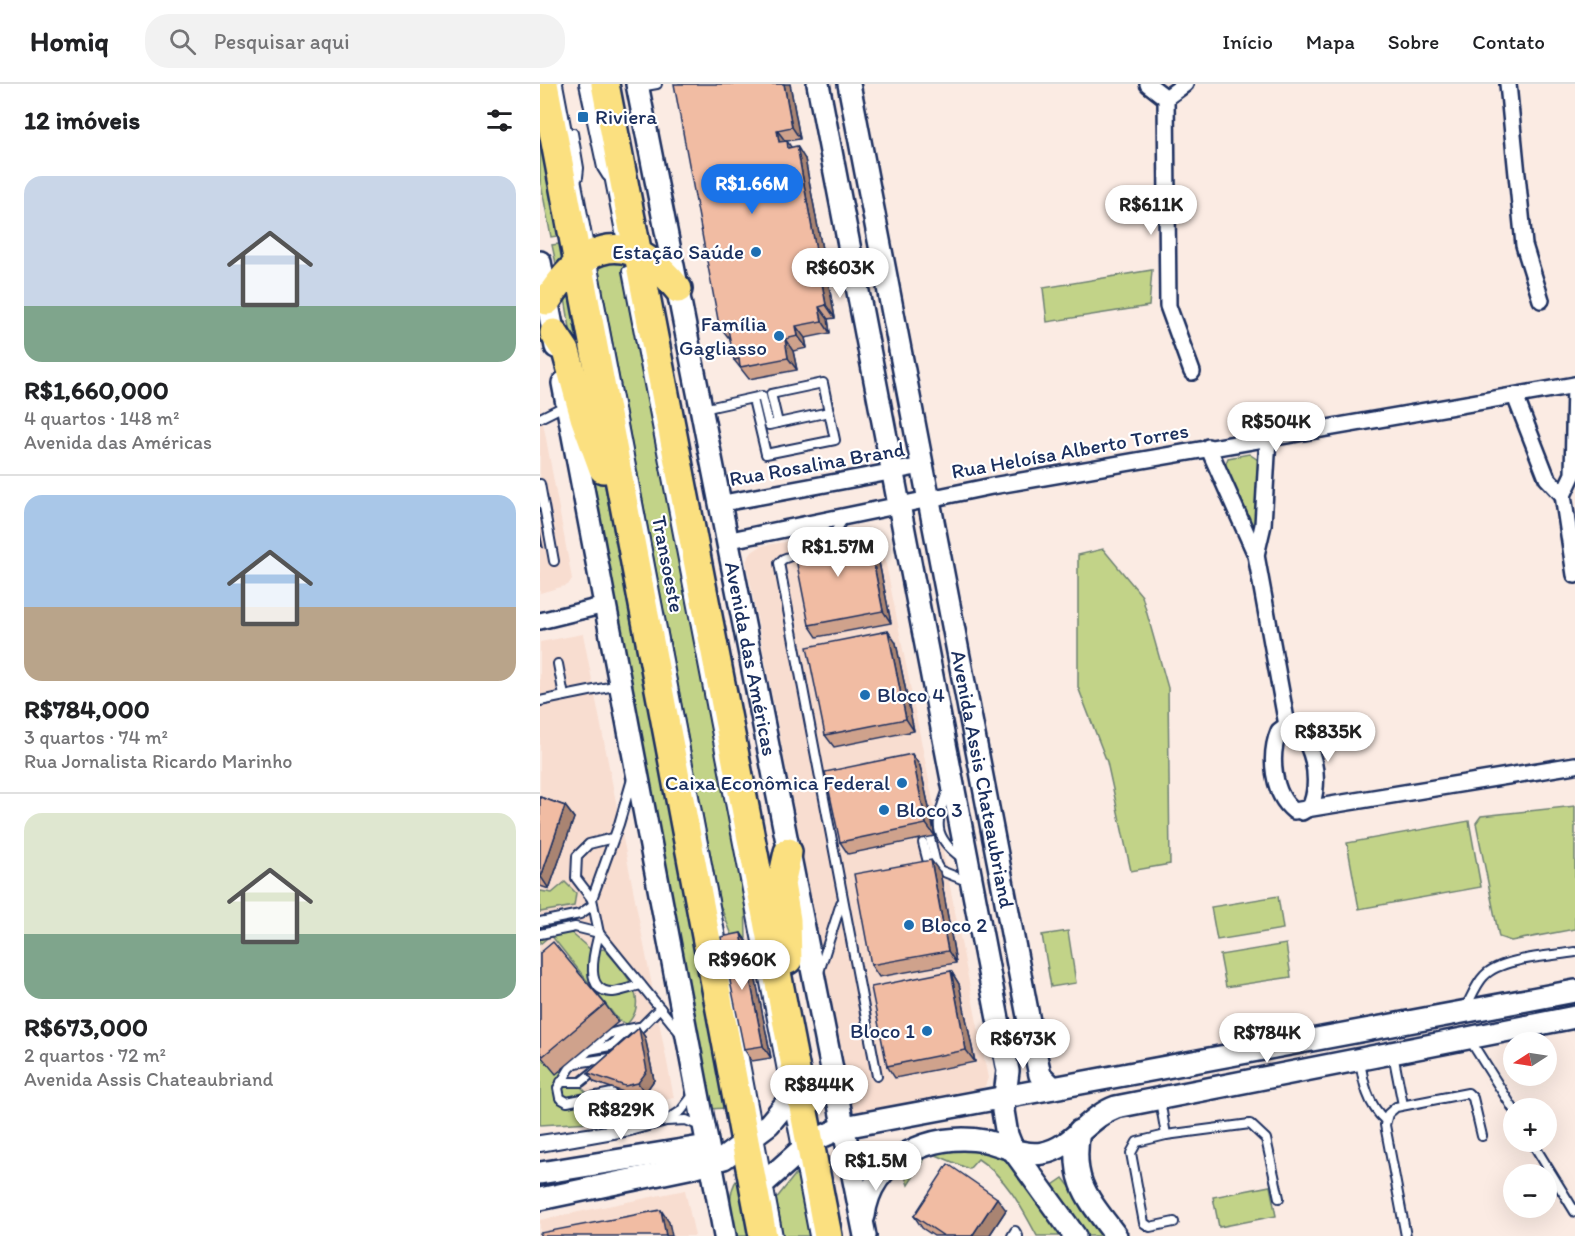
<!DOCTYPE html>
<html lang="pt">
<head>
<meta charset="utf-8">
<style>
  body { margin:0; font-family:Itim,sans-serif; background:#f2f2f2; color:#202124; height:100vh; display:flex; flex-direction:column; font-size:22px; white-space:nowrap }
  * { box-sizing:border-box; margin:0 }
  p { font-size:20px; color:#757577 }
  .icon { flex:none; width:33px; height:33px; fill:none; stroke:currentColor; stroke-width:2; stroke-linecap:round; stroke-linejoin:round }
  .map { position:relative; flex:1; overflow:hidden }
  .sheet { display:flex; flex-direction:column; background:#fff; width:540px }
  .sheet>* { flex:none }
  .needle { width:39px; rotate:258deg }
  .tools { position:absolute; left:963px; top:948px; display:grid; gap:12px }
  .tools a { display:grid; place-items:center; width:54px; height:54px; border-radius:50%; background:#fff; box-shadow:0 6px 24px #0002; font-size:30px }
  .price { position:absolute; translate:-50% -51px; padding:0 14px; border-radius:21px; background:#fff; color:#222; font-size:20px; line-height:39px; filter:drop-shadow(0 2px 3px #0008) }
  .price::after { content:''; position:absolute; left:50%; top:36px; width:18px; height:14px; margin-left:-9px; background:inherit; clip-path:polygon(0 0,100% 0,50% 100%) }
  .price.on { background:#1a73e8; color:#fff }
  ul { padding:0; list-style:none }
  li { display:grid; align-content:center; gap:12px; height:318px; padding:0 24px }
  li+li { border-top:2px solid #e0e0e0 }
  li span { display:grid; place-items:center; height:186px; border-radius:18px; color:#555 }
  li>.icon { margin-inline-start:auto }
  span .icon { width:108px; height:108px; fill:#fffc; stroke-width:1 }
  li b { font-size:26px }
  h2 { display:flex; justify-content:space-between; align-items:center; height:72px; padding:0 24px; font-size:26px }
  header { display:flex; align-items:center; gap:36px; box-sizing:border-box; height:84px; padding:0 30px; background:#fff; border-bottom:2px solid #e0e0e0 }
  header strong { font-size:28px }
  nav { display:flex; gap:33px; margin-inline-start:auto; font-size:21px }
  .search { width:420px; height:54px; background:#f2f2f2; display:flex; align-items:center; gap:15px; box-sizing:border-box; padding:0 21px; border-radius:24px; color:#757577; font-size:22px }
  main { display:flex; flex:1; min-height:0 }
  .map>svg:first-child { display:block }
  .built { fill:#f8ddd0 }
  .green { fill:#c2d388; stroke:#6e8173; stroke-width:1.5 }
  .lines { fill:none; stroke-linecap:round; stroke-linejoin:round }
  .lane-casing { stroke:#1b2f5e; stroke-width:12 }
  .street-casing { stroke:#1b2f5e; stroke-width:20 }
  .secondary-casing { stroke:#1b2f5e; stroke-width:26 }
  .highway-casing { stroke:#1b2f5e; stroke-width:32 }
  .lane { stroke:#fff; stroke-width:8 }
  .street { stroke:#fff; stroke-width:15 }
  .secondary { stroke:#fff; stroke-width:21 }
  .highway { stroke:#fbe080; stroke-width:27 }
  .wall { fill:#cfa28c; stroke:#1b2f5e; stroke-width:1.5 }
  .shaded-wall { fill:#a98472; stroke:#1b2f5e; stroke-width:1.5 }
  .building { fill:#f1bca3; stroke:#1b2f5e; stroke-width:1.5 }
  .poi-dot { fill:#1f6fb2; stroke:#fff; stroke-width:2 }
  .labels { text-anchor:middle; stroke-width:4.5; stroke-linejoin:round; paint-order:stroke }
  .poi-label { font-size:21px; fill:#1b2f5e; stroke:#fff; text-anchor:start }
  .street-label { font-size:21px; fill:#1b2f5e; stroke:#fff }
</style>
</head>
<body>
<header>
<strong>Homiq</strong>
<div class="search"><svg class="icon" aria-label="search" viewBox="0 0 24 24"><circle cx="10" cy="10" r="6"/><path d="M15 15l6 6"/></svg>Pesquisar aqui</div>
<nav><a>Início</a><a>Mapa</a><a>Sobre</a><a>Contato</a></nav>
</header>
<main>
<section class="sheet">
<h2>12 imóveis<svg class="icon" aria-label="filters" viewBox="0 0 24 24"><path d="M4 7h16M4 17h16"/><circle cx="9" cy="7" r="2"/><circle cx="15" cy="17" r="2"/></svg></h2>
<ul>
<li><span style="background:linear-gradient(#c9d6e8 70%,#7fa58c 0)"><svg class="icon" aria-label="home" viewBox="0 0 24 24"><path d="M3 11l9-7 9 7M6 9v11h12V9"/></svg></span><div><b>R$1,660,000</b><p>4 quartos · 148 m²</p><p>Avenida das Américas</p></div></li>
<li><span style="background:linear-gradient(#a9c7e8 60%,#b9a48a 0)"><svg class="icon" aria-label="home" viewBox="0 0 24 24"><path d="M3 11l9-7 9 7M6 9v11h12V9"/></svg></span><div><b>R$784,000</b><p>3 quartos · 74 m²</p><p>Rua Jornalista Ricardo Marinho</p></div></li>
<li><span style="background:linear-gradient(#dfe7d0 65%,#7fa58c 0)"><svg class="icon" aria-label="home" viewBox="0 0 24 24"><path d="M3 11l9-7 9 7M6 9v11h12V9"/></svg></span><div><b>R$673,000</b><p>2 quartos · 72 m²</p><p>Avenida Assis Chateaubriand</p></div></li>
</ul>
</section>
<div class="map">
<svg width="1035" height="1152" viewBox="0 0 1035 1152">
  <rect width="100%" height="100%" fill="#fbebe3"/>
  <filter id="ink" filterUnits="userSpaceOnUse"><feTurbulence type="fractalNoise" baseFrequency=".0167" numOctaves="2"/><feDisplacementMap in="SourceGraphic" scale="12" xChannelSelector="R" yChannelSelector="G"/><feConvolveMatrix kernelMatrix="1 2 1 2 8 2 1 2 1" color-interpolation-filters="sRGB"/></filter>
  <g filter="url(#ink)">
    <!-- built -->
    <g class="built">
      <path d="M0 322 32 495 28 501 0 509Z"/>
      <path d="M318 446 330 449 343 465 448 994 445 1002 438 1007 323 1031 314 1028 311 1020 206 477 212 468 221 462Z"/>
      <path d="M43 550 134 1014 0 1040V558Z"/>
      <path d="M145 1106 155 1152H0V1136Z"/>
    </g>
    <!-- green -->
    <g class="green">
      <path d="M0 21 24 151 11 153 0 95Z"/>
      <path d="M26 159 29 174 18 189 12 161Z"/>
      <path d="M82 173 205 811 206 854 194 856 180 821 57 177Z"/>
      <path d="M612 186 609 222 507 238 503 204Z"/>
      <path d="M30 201 68 381 35 274 25 214Z"/>
      <path d="M48 356 64 397 185 1024 170 1025 51 396Z"/>
      <path d="M709 370 718 376V439L712 445 684 384 688 374Z"/>
      <path d="M563 465 602 512 628 604 630 780 591 787 567 678 538 603V471Z"/>
      <path d="M1035 722V845L971 857 959 853 936 739 941 732Z"/>
      <path d="M929 737 941 803 819 825 807 759Z"/>
      <path d="M25 798 36 809 34 822 0 828V807L12 809Z"/>
      <path d="M738 812 743 845 677 856 671 823Z"/>
      <path d="M29 847 52 867 64 865C82 885 112 915 87 940L79 937 11 851 0 860V853Z"/>
      <path d="M528 847 536 899 511 903 502 851Z"/>
      <path d="M746 860 751 893 686 903 680 871Z"/>
      <path d="M0 962 46 1008 67 1037 0 1041Z"/>
      <path d="M419 1059 443 1061 466 1071 530 1152H497C482 1124 466 1093 438 1075L429 1085 389 1068 368 1101 360 1079 379 1066Z"/>
      <path d="M258 1087 271 1152H243L236 1115Z"/>
      <path d="M198 1094 208 1152H195C192 1133 185 1111 198 1094Z"/>
      <path d="M523 1094 569 1152H543L510 1103Z"/>
      <path d="M730 1102 736 1132 679 1143 673 1113Z"/>
    </g>
    <g class="lines">
      <defs>
        <g id="lane">
          <path d="M18 0 238 1152"/>
          <path d="M44 0 62 84 67 92"/>
          <path d="M51 0 82 158"/>
          <path d="M100 3 117 0"/>
          <path d="M33 49 39 84 38 93"/>
          <path d="M87 187 274 1152"/>
          <path d="M163 325 222 312 229 341 289 328 295 356 226 370 213 315"/>
          <path d="M0 334 26 321"/>
          <path d="M238 339 231 310 283 299 289 328"/>
          <path d="M0 400 14 477"/>
          <path d="M283 459 293 451 304 434"/>
          <path d="M264 467 243 475 239 479 337 992"/>
          <path d="M18 580 24 612"/>
          <path d="M0 617 79 601"/>
          <path d="M92 695 79 740 52 815 59 849 141 950"/>
          <path d="M408 705C396 738 391 752 422 774"/>
          <path d="M390 754 396 780 400 787"/>
          <path d="M383 759 389 782 429 798"/>
          <path d="M52 815 36 794 37 772 49 760 73 754"/>
          <path d="M0 838 40 830 53 821"/>
          <path d="M59 849C55 865 42 909 73 908 82 907 92 903 101 901"/>
          <path d="M0 850 35 843 59 849"/>
          <path d="M279 888 301 819"/>
          <path d="M925 925C931 914 936 900 944 892 960 874 1012 872 1035 868"/>
          <path d="M98 946 120 924"/>
          <path d="M930 956 974 1026"/>
          <path d="M49 966 68 950 87 945"/>
          <path d="M853 970 863 1021"/>
          <path d="M820 976C823 998 828 1021 845 1036"/>
          <path d="M35 979 70 974"/>
          <path d="M21 998H41L57 985"/>
          <path d="M72 1009 27 1018 20 1014 18 1004 30 984 49 966 70 962 89 945 99 943"/>
          <path d="M620 1016 626 1051 597 1058 591 1069 604 1139 610 1143 634 1138"/>
          <path d="M127 1036 141 1027 154 1010"/>
          <path d="M626 1051 710 1040 726 1055 739 1114"/>
          <path d="M0 1056 102 1041"/>
          <path d="M992 1058 1035 1128"/>
          <path d="M0 1063 90 1047 126 1037 146 1036 160 1042"/>
          <path d="M472 1152 475 1147 478 1152"/>
          <path d="M866 1152 845 1041 848 1030 856 1023 928 1009 933 1014 942 1052"/>
        </g>
        <g id="street">
          <path d="M608 0 626 14 628 222 652 288"/>
          <path d="M968 0 984 161 1001 216"/>
          <path d="M626 14 645 0"/>
          <path d="M1035 301 1033 390 1023 411 1035 491"/>
          <path d="M975 312 1007 394 1023 411"/>
          <path d="M668 363 716 471 747 641"/>
          <path d="M178 420 382 382"/>
          <path d="M186 457 452 402 1035 301"/>
          <path d="M716 471 723 441 728 353"/>
          <path d="M0 537 65 521"/>
          <path d="M747 641 739 647C729 671 732 710 754 727L1035 681"/>
          <path d="M747 641C774 649 782 700 770 723L762 728"/>
        </g>
        <g id="secondary">
          <path id="s1" d="M97 0 325 1152"/>
          <path d="M278 0 468 987 463 1027 467 1051 473 1066 535 1152"/>
          <path id="s2" d="M309 0 492 953 500 991 513 1004"/>
          <path d="M0 178 16 263"/>
          <path d="M23 299 185 1152"/>
          <path d="M539 1047C530 1098 548 1114 576 1152"/>
          <path d="M0 1089 167 1062"/>
          <path d="M214 1108 270 1058 304 1043 1035 907"/>
          <path d="M0 1115 153 1083 184 1074 229 1040 259 1004"/>
          <path d="M324 1132C331 1074 392 1047 445 1057 464 1061 483 1073 503 1069 532 1064 548 1033 576 1023L1035 933"/>
        </g>
        <g id="highway">
          <path d="M4 0 223 1152"/>
          <path d="M65 0 288 1152"/>
          <path d="M7 217C46 155 89 144 138 205"/>
          <path d="M14 249 26 267 44 333 63 385"/>
          <path d="M248 876 247 836 241 800 248 768"/>
        </g>
      </defs>
      <!-- lane casing -->
      <use href="#lane" class="lane-casing"/>
      <!-- street casing -->
      <use href="#street" class="street-casing"/>
      <!-- secondary casing -->
      <use href="#secondary" class="secondary-casing"/>
      <!-- highway casing -->
      <use href="#highway" class="highway-casing"/>
      <!-- lane -->
      <use href="#lane" class="lane"/>
      <!-- street -->
      <use href="#street" class="street"/>
      <!-- secondary -->
      <use href="#secondary" class="secondary"/>
      <!-- highway -->
      <use href="#highway" class="highway"/>
    </g>
    <!-- wall -->
    <g class="wall">
      <path d="M250 0 260 55 247 57 251 63 265 75 295 234 288 235 290 249 265 254 267 264 253 267 257 286 209 295 194 276 190 253H188L179 241Z"/>
      <path d="M327 446 335 458 351 539 277 553 269 541Z"/>
      <path d="M356 559 374 647 294 663 285 651Z"/>
      <path d="M380 682 395 752 308 770 300 758Z"/>
      <path d="M0 713 25 722 34 734 9 805 0 802Z"/>
      <path d="M400 788 416 879 339 893 331 881Z"/>
      <path d="M209 861 231 974 212 977 204 965Z"/>
      <path d="M0 869 65 920 78 938 16 990 0 971Z"/>
      <path d="M411 887 419 900 435 978 355 994 347 982Z"/>
      <path d="M99 944 105 953 114 996 105 1009 92 1011 54 998 48 989Z"/>
      <path d="M466 1126 449 1152H394L382 1144 374 1132Z"/>
    </g>
    <!-- shaded-wall -->
    <g class="shaded-wall">
      <path d="M244 0H250L260 55 252 43Z"/>
      <path d="M237 46 246 58H239Z"/>
      <path d="M257 62 265 75 295 234 286 221Z"/>
      <path d="M279 223 288 235 290 249 282 237Z"/>
      <path d="M256 242 265 254 267 264 258 252Z"/>
      <path d="M245 255 253 267 257 286 248 274Z"/>
      <path d="M327 446 335 458 351 539 343 527Z"/>
      <path d="M0 449 3 464 0 460Z"/>
      <path d="M348 547 356 559 374 647 366 635Z"/>
      <path d="M372 670 380 682 395 752 386 740Z"/>
      <path d="M25 722 34 734 9 805 1 793Z"/>
      <path d="M391 776 400 788 416 879 408 867Z"/>
      <path d="M201 849 209 861 231 974 223 962Z"/>
      <path d="M411 887 419 900 435 978 426 966Z"/>
      <path d="M99 944 105 953 114 996 105 1009 98 999Z"/>
      <path d="M457 1114 466 1126 449 1152H432Z"/>
      <path d="M121 1126 129 1138 132 1152H126Z"/>
    </g>
    <!-- building -->
    <g class="building">
      <path d="M134 0H244L252 43 237 46 239 58 247 57 248 64 257 62 286 221 279 223 282 237 256 242 258 252 245 255 248 274 200 283 199 275 194 276 187 240 179 241Z"/>
      <path d="M327 446 343 527 269 541 253 460Z"/>
      <path d="M348 547 366 635 285 651 267 563Z"/>
      <path d="M372 670 386 740 300 758 285 688Z"/>
      <path d="M0 713 25 722 1 793H0Z"/>
      <path d="M391 776 408 867 331 881 314 790Z"/>
      <path d="M201 849 223 962 204 965 181 853Z"/>
      <path d="M13 858 65 920 3 972 0 968V869Z"/>
      <path d="M411 887 426 966 347 982 331 903Z"/>
      <path d="M99 944 107 987 98 999 85 1002 48 989Z"/>
      <path d="M408 1080 457 1114 432 1152H404L374 1132Z"/>
      <path d="M121 1126 126 1152H0V1149Z"/>
    </g>
  </g>
  <!-- markers -->
  <g class="poi-dot">
    <rect x="37" y="27" width="12" height="12" rx="3"/>
    <circle cx="216" cy="168" r="6"/>
    <circle cx="239" cy="252" r="6"/>
    <circle cx="325" cy="611" r="6"/>
    <circle cx="362" cy="699" r="6"/>
    <circle cx="344" cy="726" r="6"/>
    <circle cx="369" cy="841" r="6"/>
    <circle cx="387" cy="947" r="6"/>
  </g>
  <g class="labels">
    <!-- poi labels -->
    <g class="poi-label">
      <text x="55" y="40">Riviera</text>
      <text x="204" y="175" text-anchor="end">Estação Saúde</text>
      <text x="227" y="247" text-anchor="end">Família<tspan x="227" dy="24">Gagliasso</tspan></text>
      <text x="337" y="618">Bloco 4</text>
      <text x="350" y="706" text-anchor="end">Caixa Econômica Federal</text>
      <text x="356" y="733">Bloco 3</text>
      <text x="381" y="848">Bloco 2</text>
      <text x="375" y="954" text-anchor="end">Bloco 1</text>
    </g>
    <!-- street labels -->
    <g class="street-label">
      <text transform="translate(530 367) rotate(-10)" y="7">Rua Heloísa Alberto Torres</text>
      <text transform="translate(277 380) rotate(-10)" y="7">Rua Rosalina Brand</text>
      <text transform="translate(128 480) rotate(79)" y="7">Transoeste</text>
      <text dy="7" stroke="none"><textPath href="#s1" startOffset="586">Avenida das Américas</textPath></text>
      <text dy="7" stroke="none"><textPath href="#s2" startOffset="708">Avenida Assis Chateaubriand</textPath></text>
    </g>
  </g>
</svg>
<div class="tools">
<a><svg class="needle" viewBox="-14 -14 28 28"><path d="M0-13l5 13h-10z" fill="#e53935"/><path d="M0 13l5-13h-10z" fill="#757577"/></svg></a>
<a>+</a>
<a>−</a>
</div>
<b class="price on" style="left:212px;top:131px">R$1.66M</b>
<b class="price" style="left:611px;top:152px">R$611K</b>
<b class="price" style="left:300px;top:215px">R$603K</b>
<b class="price" style="left:736px;top:369px">R$504K</b>
<b class="price" style="left:298px;top:494px">R$1.57M</b>
<b class="price" style="left:788px;top:679px">R$835K</b>
<b class="price" style="left:202px;top:907px">R$960K</b>
<b class="price" style="left:727px;top:980px">R$784K</b>
<b class="price" style="left:483px;top:986px">R$673K</b>
<b class="price" style="left:279px;top:1032px">R$844K</b>
<b class="price" style="left:81px;top:1057px">R$829K</b>
<b class="price" style="left:336px;top:1108px">R$1.5M</b>
</div>
</main>
</body>
</html>
